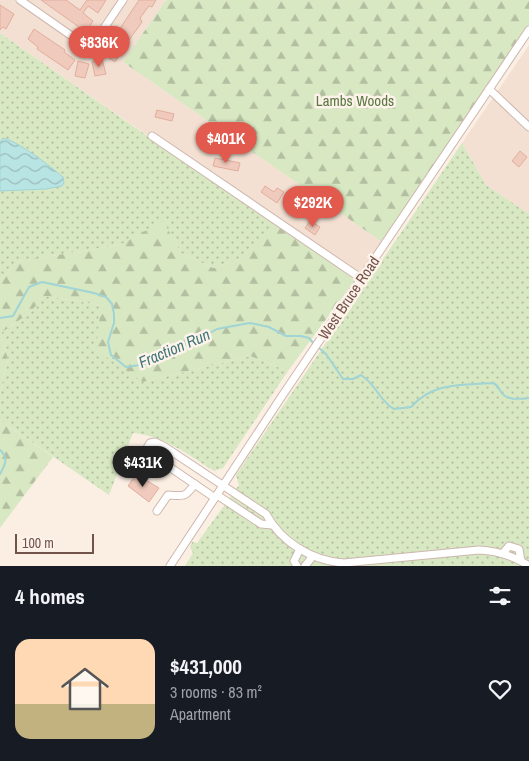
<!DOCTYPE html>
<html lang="en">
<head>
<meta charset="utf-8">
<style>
  body { margin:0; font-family:"Archivo Narrow",sans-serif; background:#242831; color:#f1f3f6; height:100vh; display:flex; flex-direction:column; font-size:19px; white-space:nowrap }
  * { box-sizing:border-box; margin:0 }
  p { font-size:16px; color:#9ea1a6 }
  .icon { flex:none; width:28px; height:28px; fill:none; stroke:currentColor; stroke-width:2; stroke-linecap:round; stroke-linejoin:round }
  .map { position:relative; height:566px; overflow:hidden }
  .details { display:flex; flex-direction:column; background:#171b24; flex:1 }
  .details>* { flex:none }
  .scale { position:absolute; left:15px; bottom:12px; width:79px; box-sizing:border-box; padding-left:5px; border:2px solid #72534a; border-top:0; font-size:14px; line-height:18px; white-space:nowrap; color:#72534a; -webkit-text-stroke:4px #fef3ea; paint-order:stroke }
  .price { position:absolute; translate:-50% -42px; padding:0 11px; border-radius:18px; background:#e15a4d; color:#fff; font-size:16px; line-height:32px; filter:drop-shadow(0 1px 2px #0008) }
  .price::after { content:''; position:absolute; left:50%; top:30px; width:15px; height:11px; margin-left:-8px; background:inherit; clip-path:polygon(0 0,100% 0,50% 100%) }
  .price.selected { background:#222; color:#fff }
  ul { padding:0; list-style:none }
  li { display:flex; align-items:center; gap:15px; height:125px; padding:0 15px }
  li+li { border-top:1px solid #363941 }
  li span { display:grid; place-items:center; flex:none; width:140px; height:100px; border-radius:15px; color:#555 }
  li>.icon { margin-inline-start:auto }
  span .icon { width:60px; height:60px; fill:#fffc; stroke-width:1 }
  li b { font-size:21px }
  h2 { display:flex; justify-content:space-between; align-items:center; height:60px; padding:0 15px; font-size:21px }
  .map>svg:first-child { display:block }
  .residential { fill:#f3e0d2 }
  .grass { fill:url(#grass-dots) }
  .forest { fill:url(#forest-firs) }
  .water { fill:url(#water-waves); stroke:#a0d4d5 }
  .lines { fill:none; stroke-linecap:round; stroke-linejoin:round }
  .stream { stroke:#a0d4d5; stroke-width:2 }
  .building { fill:#f0cabc; stroke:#e1ae9d }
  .minor-casing { stroke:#ceb7ae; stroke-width:9 }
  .minor { stroke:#fff; stroke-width:7 }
  .labels { text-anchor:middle; stroke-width:5; stroke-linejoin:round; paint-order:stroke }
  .park-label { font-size:15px; fill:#5a7843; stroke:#fef3ea }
  .street-label { font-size:15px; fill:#72534a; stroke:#fef3ea }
  .water-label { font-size:16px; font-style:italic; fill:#3f7678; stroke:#fef3ea }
</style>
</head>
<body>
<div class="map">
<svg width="529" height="566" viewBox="0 0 529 566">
  <defs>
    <pattern id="grass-dots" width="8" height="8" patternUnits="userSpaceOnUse" patternTransform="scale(1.25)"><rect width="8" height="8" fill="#d7e8c3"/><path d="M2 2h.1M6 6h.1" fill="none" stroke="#b3bfa0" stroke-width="1.8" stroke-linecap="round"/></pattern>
    <pattern id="forest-firs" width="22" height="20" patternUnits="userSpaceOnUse" patternTransform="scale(1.25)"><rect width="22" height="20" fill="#d7e8c3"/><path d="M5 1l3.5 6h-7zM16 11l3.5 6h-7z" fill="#b3bfa0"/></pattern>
    <pattern id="water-waves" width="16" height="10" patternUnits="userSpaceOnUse" patternTransform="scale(1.25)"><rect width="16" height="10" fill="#b9e4e4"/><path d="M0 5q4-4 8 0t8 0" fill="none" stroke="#9bbbbb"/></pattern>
  </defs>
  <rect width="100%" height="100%" fill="#fbefe4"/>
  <!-- residential -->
  <g class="residential">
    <path d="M0 0H166L123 62 382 242 355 280 0 33Z"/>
    <path d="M529 45V214L486 185 462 143Z"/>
  </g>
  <!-- grass -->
  <g class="grass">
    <path d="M0 33 276 226 241 259 213 268 181 253 163 222 120 245 19 261 0 280Z"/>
    <path d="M462 143 486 185 529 214V566H185L193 553 190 547 192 542 197 543 239 485 236 475Z"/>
    <path d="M45 296 101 305 143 382 250 356 288 371 223 468 214 471C189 455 164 436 133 433L109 495 0 420V395L8 360 1 333 28 314Z"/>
  </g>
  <!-- forest -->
  <g class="forest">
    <path d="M166 0H529V25L382 242 123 62Z"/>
    <path d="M163 221 181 253 213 268 241 259 277 224 355 280 288 371 250 356 143 382 96 350 101 305 45 296 28 314 1 333 8 360 0 395V280L19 261 120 245Z"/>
    <path d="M0 420 53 457 0 528Z"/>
  </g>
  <!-- water -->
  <path class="water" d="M3 138C18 141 51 167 63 177L64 183 62 186 46 189 0 191V142Z"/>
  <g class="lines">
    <!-- stream -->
    <g class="stream">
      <path d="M0 318 13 316 29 287 42 282 94 293 106 297 112 304 114 314V323L108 342 111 355 126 367 147 364 163 350 176 344 201 338 217 329 244 324 250 323 269 327 286 336H301L309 338 314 344"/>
      <path d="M318 347 326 354 343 379H353L361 375C376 384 380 402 394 409L411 407C433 382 462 385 493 383 498 385 498 387 501 392 507 401 520 399 529 398"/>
      <path d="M0 450C9 458 5 465 0 474"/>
    </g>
  </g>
  <!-- building -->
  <g class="building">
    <path d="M41 0H66L80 10 87 0H106L98 13 88 6 83 13 93 21 86 32Z"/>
    <path d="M139 0H156L152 7 149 6 140 18 142 22 129 40 127 39 122 46 124 48 115 62 103 54Z"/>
    <path d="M0 5 14 14 6 29 3 27 0 30Z"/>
    <path d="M34 29 65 50 64 52 75 60 68 70 37 49 38 47 28 39Z"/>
    <path d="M102 59 106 74 95 76 92 62Z"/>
    <path d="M78 61 89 64 85 78 75 76Z"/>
    <path d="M157 110 174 114 172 121 155 117Z"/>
    <path d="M520 151 527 157 519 167 512 161Z"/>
    <path d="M215 158 240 163 238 171 213 166Z"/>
    <path d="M265 186 274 192 277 188 284 192 277 203 261 192Z"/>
    <path d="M310 221 320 227 315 235 305 228Z"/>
    <path d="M136 474 159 488 149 502 128 486Z"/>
  </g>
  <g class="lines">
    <defs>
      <g id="minor">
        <path d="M20 0 76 39 88 43 98 37 123 0"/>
        <path d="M489 89 529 127"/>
        <path d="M152 136 362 279"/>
        <path d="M217 495 261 524 272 525"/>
        <path d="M215 498 149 453 147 448 150 443 155 442 165 447 266 514C281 542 312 561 344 563L479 550C498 551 513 555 529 566"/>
        <path d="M157 511 168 495C185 496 184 498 195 484"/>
        <path d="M503 553 509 546 519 549 521 561"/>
        <path d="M170 566 282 396 529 30"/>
        <path d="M297 566 294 561 300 549"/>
        <path d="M305 566 313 556"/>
      </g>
    </defs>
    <!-- minor casing -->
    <use href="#minor" class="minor-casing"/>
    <!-- minor -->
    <use href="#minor" class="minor"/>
  </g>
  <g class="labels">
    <!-- park labels -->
    <g class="park-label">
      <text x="355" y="106">Lambs Woods</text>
    </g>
    <!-- street labels -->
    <g class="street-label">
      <text transform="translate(349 298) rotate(-56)" y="5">West Bruce Road</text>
    </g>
    <!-- water labels -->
    <g class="water-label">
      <text transform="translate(174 348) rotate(-23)" y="6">Fraction Run</text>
    </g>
  </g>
</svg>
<div class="scale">100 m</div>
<b class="price" style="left:99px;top:68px">$836K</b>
<b class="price" style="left:226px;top:164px">$401K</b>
<b class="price" style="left:313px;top:228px">$292K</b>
<b class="price selected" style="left:143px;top:488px">$431K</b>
</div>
<section class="details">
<h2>4 homes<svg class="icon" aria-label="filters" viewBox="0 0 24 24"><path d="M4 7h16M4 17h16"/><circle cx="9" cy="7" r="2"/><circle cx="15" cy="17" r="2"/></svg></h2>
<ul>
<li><span style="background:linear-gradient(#ffd9b3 65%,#c2b280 0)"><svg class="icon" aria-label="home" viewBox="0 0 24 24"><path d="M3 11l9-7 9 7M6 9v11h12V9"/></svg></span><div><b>$431,000</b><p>3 rooms · 83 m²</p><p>Apartment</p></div><svg class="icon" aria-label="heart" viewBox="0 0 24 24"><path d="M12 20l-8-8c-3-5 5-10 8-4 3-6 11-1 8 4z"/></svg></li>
</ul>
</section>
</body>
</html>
